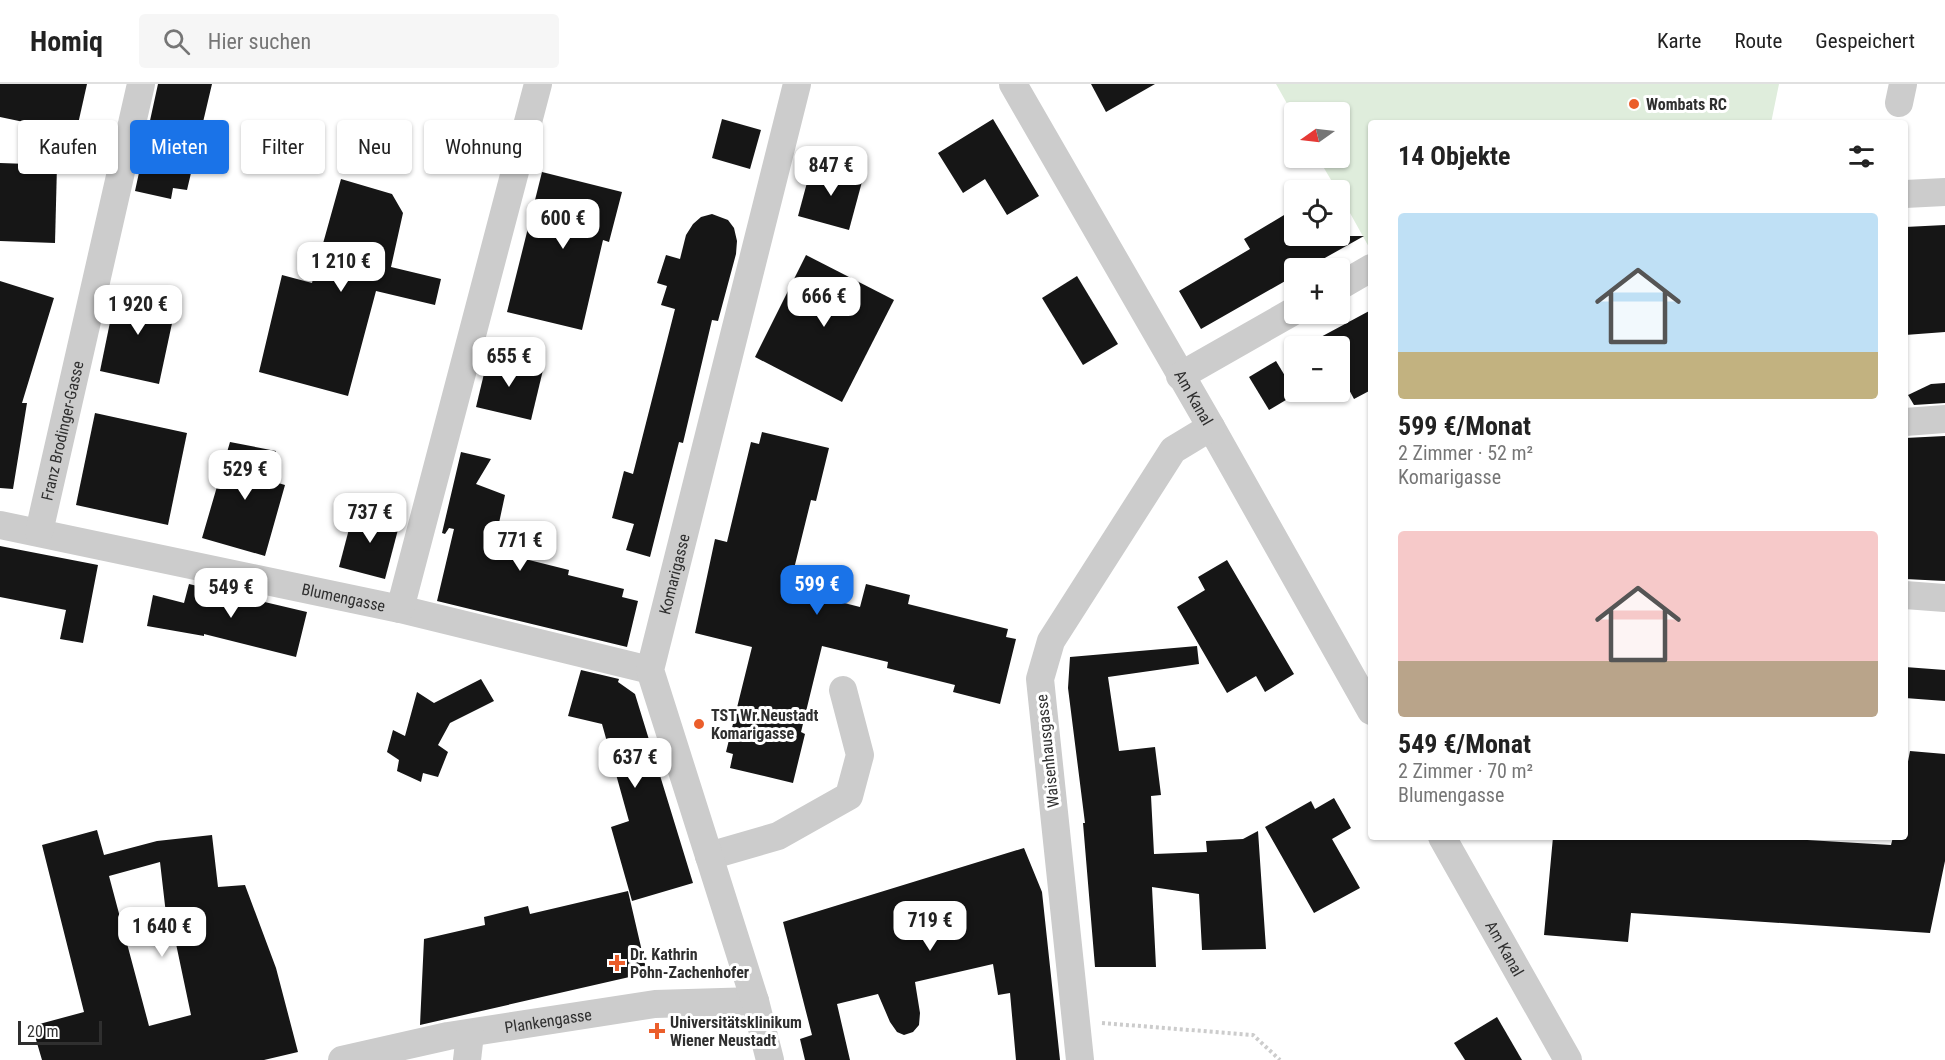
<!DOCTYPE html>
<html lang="de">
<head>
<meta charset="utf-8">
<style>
  body { margin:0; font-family:"Roboto Condensed",sans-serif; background:#f6f6f6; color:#222; height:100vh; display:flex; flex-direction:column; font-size:22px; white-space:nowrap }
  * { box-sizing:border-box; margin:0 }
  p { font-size:20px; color:#767676 }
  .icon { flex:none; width:33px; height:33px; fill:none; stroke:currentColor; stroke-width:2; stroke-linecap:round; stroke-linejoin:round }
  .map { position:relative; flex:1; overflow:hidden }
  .panel { position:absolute; left:1368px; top:36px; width:540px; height:720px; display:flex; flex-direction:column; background:#fff; border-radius:6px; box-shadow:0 2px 4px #0004 }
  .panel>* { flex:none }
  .guide { position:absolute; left:18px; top:36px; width:570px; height:54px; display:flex; gap:12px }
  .needle { width:39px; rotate:256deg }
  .fabs { position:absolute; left:1284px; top:18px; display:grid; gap:12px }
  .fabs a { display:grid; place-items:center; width:66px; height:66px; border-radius:6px; background:#fff; box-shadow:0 2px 4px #0004; font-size:30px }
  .scale { position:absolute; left:18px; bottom:15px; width:84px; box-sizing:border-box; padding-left:6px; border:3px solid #2f2f2f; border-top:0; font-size:16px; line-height:21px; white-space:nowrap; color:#2f2f2f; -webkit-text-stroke:4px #fff; paint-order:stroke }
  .price { position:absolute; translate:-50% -51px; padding:0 14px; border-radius:12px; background:#fff; color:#222; font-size:20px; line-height:39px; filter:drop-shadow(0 2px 3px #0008) }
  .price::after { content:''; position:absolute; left:50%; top:36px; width:18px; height:14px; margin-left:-9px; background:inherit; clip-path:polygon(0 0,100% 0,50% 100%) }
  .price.on { background:#1a73e8; color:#fff }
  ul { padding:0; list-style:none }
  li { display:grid; align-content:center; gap:12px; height:318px; padding:0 30px }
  li span { display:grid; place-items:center; height:186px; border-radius:6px; color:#555 }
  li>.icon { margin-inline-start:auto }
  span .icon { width:108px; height:108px; fill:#fffc; stroke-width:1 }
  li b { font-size:26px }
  h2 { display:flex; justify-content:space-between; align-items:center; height:72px; padding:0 30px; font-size:26px }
  .pill { padding:0 21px; border-radius:6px; background:#fff; box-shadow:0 2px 4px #0004; font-size:21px; line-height:54px }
  .pill.on { background:#1a73e8; color:#fff }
  header { display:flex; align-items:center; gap:36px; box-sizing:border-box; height:84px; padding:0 30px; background:#fff; border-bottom:2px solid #e0e0e0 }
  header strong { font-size:28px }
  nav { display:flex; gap:33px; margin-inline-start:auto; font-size:21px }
  .search { width:420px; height:54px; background:#f6f6f6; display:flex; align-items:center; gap:15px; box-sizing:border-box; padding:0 21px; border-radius:6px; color:#767676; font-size:22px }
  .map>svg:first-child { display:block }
  .green { fill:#dfeddc }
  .building { fill:#161616; fill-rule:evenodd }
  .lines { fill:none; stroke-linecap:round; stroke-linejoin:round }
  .path { stroke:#ccc; stroke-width:4; stroke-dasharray:3 3; stroke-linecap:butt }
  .minor { stroke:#ccc; stroke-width:28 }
  .poi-dot { fill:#eb5e2b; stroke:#fff; stroke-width:2 }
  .labels { text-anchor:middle; stroke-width:6; stroke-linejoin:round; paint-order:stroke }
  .poi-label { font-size:16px; font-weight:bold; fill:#2f2f2f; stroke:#fff; text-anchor:start }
  .street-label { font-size:16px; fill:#2f2f2f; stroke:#fff }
</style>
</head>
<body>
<header>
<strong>Homiq</strong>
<div class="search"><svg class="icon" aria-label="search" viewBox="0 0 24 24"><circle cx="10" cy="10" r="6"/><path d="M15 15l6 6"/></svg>Hier suchen</div>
<nav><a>Karte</a><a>Route</a><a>Gespeichert</a></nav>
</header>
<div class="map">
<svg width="1945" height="976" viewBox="0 0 1945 976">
  <rect width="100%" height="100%" fill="#fff"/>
  <!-- green -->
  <path class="green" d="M1276 0H1779L1771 39H1371L1370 165 1340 111V106H1337L1318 74H1340V28H1294V32Z"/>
  <!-- building -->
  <g class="building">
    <path d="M0 0H87L76 49 0 33Z"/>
    <path d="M158 0H212L187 106 173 104 171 115 135 107 140 84 165 85 167 69 144 64Z"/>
    <path d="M1091 0H1155L1106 28Z"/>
    <path d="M722 35 761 46 750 85 712 74Z"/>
    <path d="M993 35 1039 112 1007 131 985 95 963 109 938 69Z"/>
    <path d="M0 79 57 81 55 159 0 157Z"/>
    <path d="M812 80 863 94 849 146 798 132Z"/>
    <path d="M542 88 622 108 609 158 603 156 582 246 507 228Z"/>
    <path d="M341 95 392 110 403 129 391 183 441 195 435 221 376 207 348 312 259 288 282 191 312 199Z"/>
    <path d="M1294 125V152H1364L1307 184H1294V192L1201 245 1179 207 1250 165 1244 155Z"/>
    <path d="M712 130 728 136 734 144 737 157 736 170 718 237 712 236 683 359 679 358 650 473 626 466 634 440 612 434 624 387 633 390 675 225 661 221 667 202 657 199 666 171 680 175 686 151 693 140 701 133Z"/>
    <path d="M1945 141V248L1905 251V143Z"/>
    <path d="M806 171 894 216 842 318 755 273Z"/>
    <path d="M1077 192 1118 260 1083 281 1042 214Z"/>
    <path d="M0 197 54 214 22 319H27L13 405 0 404Z"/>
    <path d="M117 204 177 216 159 300 100 287Z"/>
    <path d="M1371 226V306L1354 315 1340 289V262H1304Z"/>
    <path d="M488 273 543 286 531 336 476 323Z"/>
    <path d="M1276 277 1296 310 1269 326 1249 293Z"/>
    <path d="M1945 299V319L1914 321 1908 311 1931 300Z"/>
    <path d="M95 329 187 349 168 441 76 421Z"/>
    <path d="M762 348 829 364 816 417 811 416 789 505 860 523 866 500 910 511 908 520 1008 545 1006 553 1016 555 1000 620 953 608 955 601 887 584 888 578 822 562 801 648 805 650 793 699 730 684 733 670 726 668 752 563 695 549 715 455 727 458 751 358 759 360Z"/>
    <path d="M1945 352V497L1905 495V354Z"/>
    <path d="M230 358 276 367 268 396 285 401 265 472 202 454Z"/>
    <path d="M461 368 491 375 476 400 505 411 493 467 569 486 568 491 624 505 622 513 638 517 627 563 437 517 454 445 449 444 445 450 442 449Z"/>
    <path d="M354 426 400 438 385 495 339 483Z"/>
    <path d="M0 462 98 481 83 559 60 555 66 526 0 513Z"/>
    <path d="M1227 476 1294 590 1265 608 1256 592 1227 609 1177 523 1205 506 1198 493Z"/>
    <path d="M189 500 307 528 296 573 204 550V552L147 542 153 511 184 519Z"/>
    <path d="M1197 562 1199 580 1108 593 1119 667 1155 663 1161 711 1151 712 1154 770 1207 768 1206 757 1243 755 1258 747 1266 865 1202 866 1199 810 1152 803 1156 883H1095L1083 739H1085L1068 604 1070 573Z"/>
    <path d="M1905 583 1945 586V617L1905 614Z"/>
    <path d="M581 586 619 595 618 598 635 610 693 799 632 817 611 743 629 737 602 640 568 632Z"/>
    <path d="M481 595 494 617 450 639 438 661 448 668 438 693 423 689 421 698 397 687 399 676 387 668 393 646 405 652 417 608 434 619Z"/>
    <path d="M1910 667 1945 670V777L1930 849 1631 829 1628 858 1544 851 1553 753H1755L1891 761 1893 753H1905V693Z"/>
    <path d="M1334 714 1351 744 1332 755 1360 804 1314 829 1265 743 1311 717 1315 725Z"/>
    <path d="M97 746 104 771 157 757 212 751 218 803 245 801 276 884 298 968 264 976H42L32 942 84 928 42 761ZM160 778 169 856 175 855 191 931 149 942 109 792Z"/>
    <path d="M1024 764 1042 808 1060 976H1016L1010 909 998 911 993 880 915 898 920 929 919 941 913 948 904 951 897 948 890 938 878 910 837 920 850 976H805L800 955 812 951 783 838Z"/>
    <path d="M628 807 647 889 420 941 424 855 485 841 484 833 528 822 530 830Z"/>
    <path d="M1497 933 1522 976H1465L1454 959Z"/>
  </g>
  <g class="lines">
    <!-- path -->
    <path class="path" d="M1102 939 1253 951 1280 976"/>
    <!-- minor -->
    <g class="minor">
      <path id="s1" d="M1013 0 1211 343 1371 627"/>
      <path d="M1899 19 1903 0"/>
      <path d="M1905 110 1945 108"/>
      <path d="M1340 202 1371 184"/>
      <path d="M1180 292 1294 227"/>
      <path d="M1905 338 1945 335"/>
      <path id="s2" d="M0 441 400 525 650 586"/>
      <path id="s3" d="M39 448 141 0"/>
      <path d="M1905 511 1945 514"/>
      <path d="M400 525 538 0"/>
      <path id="s4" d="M1442 753 1568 976"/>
      <path d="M709 772 778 752 849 712 860 671 843 606"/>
      <path id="s5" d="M342 976 448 952 655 920 755 917"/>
      <path d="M467 976 470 950"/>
      <path id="s6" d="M770 976 755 917 650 586 797 0"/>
      <path d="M1080 976 1040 595 1051 557 1173 366 1211 343"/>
    </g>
  </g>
  <!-- markers -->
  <g class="poi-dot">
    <circle cx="1634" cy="20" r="6"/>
    <circle cx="699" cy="640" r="6"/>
    <path d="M614 870h6v6h6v6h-6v6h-6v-6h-6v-6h6z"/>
    <path d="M654 938h6v6h6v6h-6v6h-6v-6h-6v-6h6z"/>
  </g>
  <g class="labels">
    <!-- poi labels -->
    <g class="poi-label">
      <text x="1646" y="26">Wombats RC</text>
      <text x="711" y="637">TST Wr.Neustadt<tspan x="711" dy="18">Komarigasse</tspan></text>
      <text x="630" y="876">Dr. Kathrin<tspan x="630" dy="18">Pohn-Zachenhofer</tspan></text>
      <text x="670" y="944">Universitätsklinikum<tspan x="670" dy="18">Wiener Neustadt</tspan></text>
    </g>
    <!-- street labels -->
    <g class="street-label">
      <text dy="6" stroke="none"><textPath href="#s1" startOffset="362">Am Kanal</textPath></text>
      <text dy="6" stroke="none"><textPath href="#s3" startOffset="104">Franz Brodinger-Gasse</textPath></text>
      <text dy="6" stroke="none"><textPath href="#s6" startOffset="507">Komarigasse</textPath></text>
      <text dy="6" stroke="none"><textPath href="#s2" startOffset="351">Blumengasse</textPath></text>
      <text transform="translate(1047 667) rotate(-96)" y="6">Waisenhausgasse</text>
      <text dy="6" stroke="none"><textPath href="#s4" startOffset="128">Am Kanal</textPath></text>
      <text dy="6" stroke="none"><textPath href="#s5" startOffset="210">Plankengasse</textPath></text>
    </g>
  </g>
</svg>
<div class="fabs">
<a><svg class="needle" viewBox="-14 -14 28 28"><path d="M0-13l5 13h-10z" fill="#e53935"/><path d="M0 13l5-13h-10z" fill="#767676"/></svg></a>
<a><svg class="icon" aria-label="locate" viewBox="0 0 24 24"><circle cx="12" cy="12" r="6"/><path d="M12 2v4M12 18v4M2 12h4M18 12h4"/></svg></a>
<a>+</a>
<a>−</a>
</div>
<div class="scale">20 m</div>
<b class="price" style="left:831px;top:113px">847 €</b>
<b class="price" style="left:563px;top:166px">600 €</b>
<b class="price" style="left:341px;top:209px">1 210 €</b>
<b class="price" style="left:824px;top:244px">666 €</b>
<b class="price" style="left:138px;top:252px">1 920 €</b>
<b class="price" style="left:509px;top:304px">655 €</b>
<b class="price" style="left:245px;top:417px">529 €</b>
<b class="price" style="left:370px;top:460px">737 €</b>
<b class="price" style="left:520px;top:488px">771 €</b>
<b class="price on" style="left:817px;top:532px">599 €</b>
<b class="price" style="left:231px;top:535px">549 €</b>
<b class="price" style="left:635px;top:705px">637 €</b>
<b class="price" style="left:930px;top:868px">719 €</b>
<b class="price" style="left:162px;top:874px">1 640 €</b>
<div class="guide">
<a class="pill">Kaufen</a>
<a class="pill on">Mieten</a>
<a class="pill">Filter</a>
<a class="pill">Neu</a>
<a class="pill">Wohnung</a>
</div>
<section class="panel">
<h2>14 Objekte<svg class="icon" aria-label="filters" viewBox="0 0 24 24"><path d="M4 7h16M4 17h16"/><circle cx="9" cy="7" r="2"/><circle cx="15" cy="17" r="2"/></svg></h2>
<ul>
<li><span style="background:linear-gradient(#bfe0f5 75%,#c2b280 0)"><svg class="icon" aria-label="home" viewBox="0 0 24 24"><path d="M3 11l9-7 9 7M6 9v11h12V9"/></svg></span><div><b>599 €/Monat</b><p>2 Zimmer · 52 m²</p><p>Komarigasse</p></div></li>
<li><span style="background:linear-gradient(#f6c9c9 70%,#b9a48a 0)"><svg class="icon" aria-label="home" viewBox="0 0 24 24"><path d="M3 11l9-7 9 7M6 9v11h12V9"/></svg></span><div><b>549 €/Monat</b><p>2 Zimmer · 70 m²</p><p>Blumengasse</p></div></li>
</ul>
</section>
</div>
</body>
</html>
